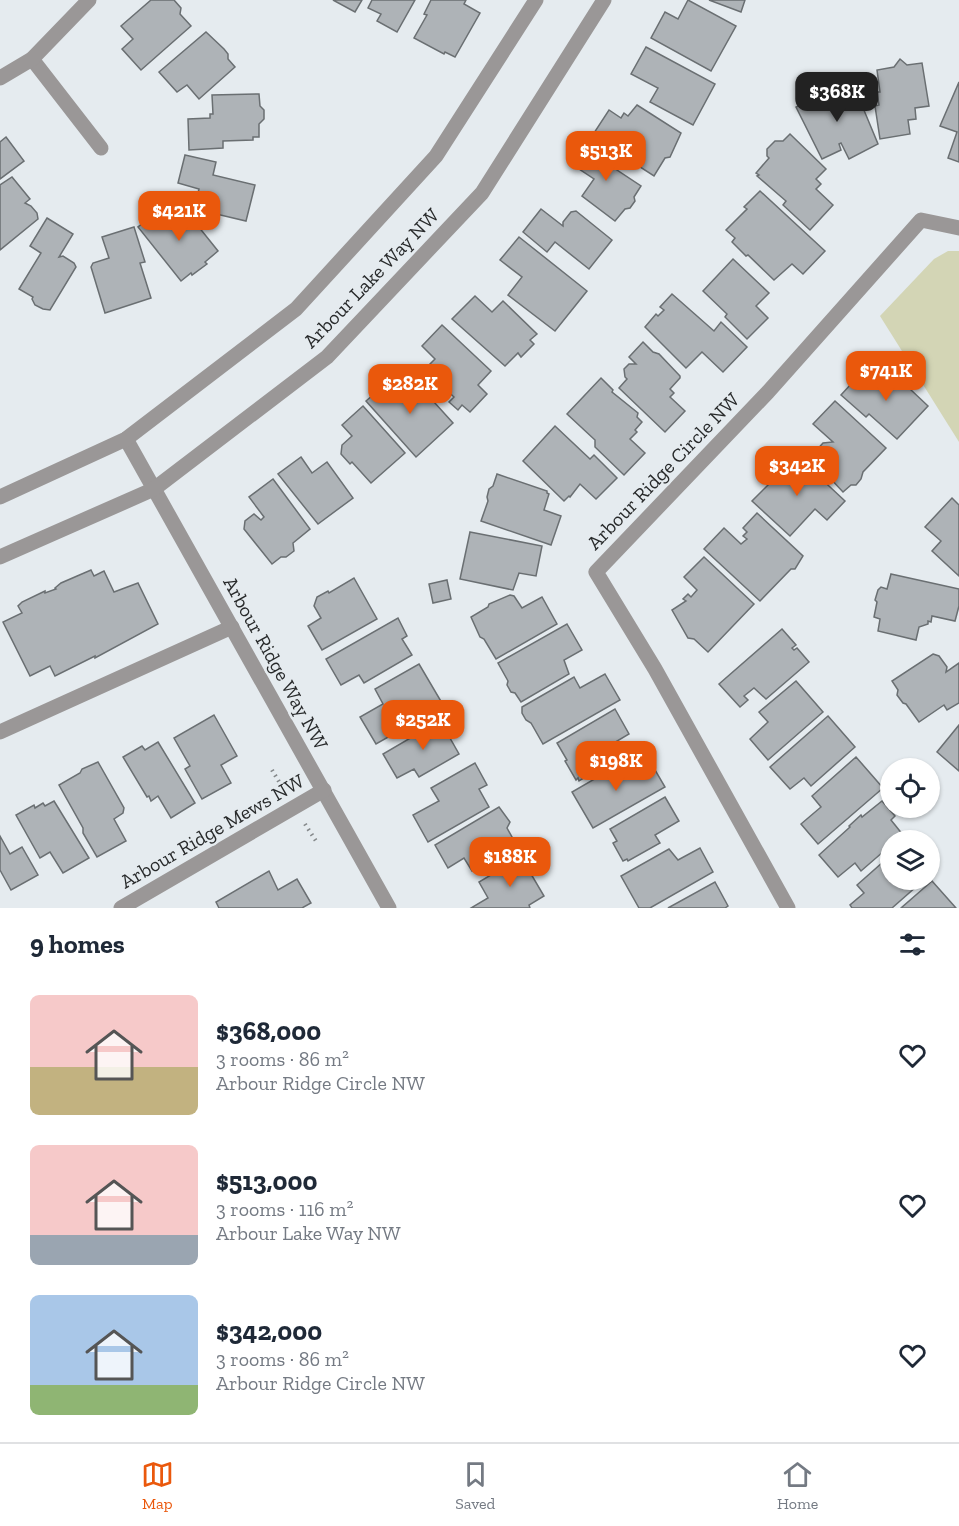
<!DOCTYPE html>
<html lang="en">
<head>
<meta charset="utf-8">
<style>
  body { margin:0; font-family:"Zilla Slab",serif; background:#f6f6f7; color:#1f2937; height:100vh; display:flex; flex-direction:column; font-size:22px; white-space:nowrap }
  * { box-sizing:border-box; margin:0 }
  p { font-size:20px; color:#747a83 }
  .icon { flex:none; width:33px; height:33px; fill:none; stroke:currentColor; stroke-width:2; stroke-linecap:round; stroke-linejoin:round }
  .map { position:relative; height:908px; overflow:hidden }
  .details { display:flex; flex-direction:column; background:#fff; flex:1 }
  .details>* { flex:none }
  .controls { position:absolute; left:880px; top:758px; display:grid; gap:12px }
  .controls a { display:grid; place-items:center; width:60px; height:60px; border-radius:50%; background:#fff; box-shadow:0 2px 4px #0004; font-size:30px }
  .price { position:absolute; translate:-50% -51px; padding:0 14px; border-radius:12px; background:#ea580c; color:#fff; font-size:20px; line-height:39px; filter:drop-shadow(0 2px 3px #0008) }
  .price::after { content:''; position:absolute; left:50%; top:36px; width:18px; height:14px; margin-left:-9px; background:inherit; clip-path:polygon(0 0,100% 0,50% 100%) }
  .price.current { background:#222; color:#fff }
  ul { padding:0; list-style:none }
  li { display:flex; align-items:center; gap:18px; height:150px; padding:0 30px }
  li span { display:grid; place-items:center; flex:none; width:168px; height:120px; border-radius:9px; color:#555 }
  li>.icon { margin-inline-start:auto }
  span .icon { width:72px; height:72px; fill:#fffc; stroke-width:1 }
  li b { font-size:26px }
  h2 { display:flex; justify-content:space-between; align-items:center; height:72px; padding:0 30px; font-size:26px }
  .dock { display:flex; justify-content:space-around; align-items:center; height:84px; border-top:2px solid #e0e1e3; background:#fff; font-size:16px; color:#747a83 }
  .dock a { display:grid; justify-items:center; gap:3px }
  .dock .current { color:#ea580c }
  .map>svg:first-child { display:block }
  .green { fill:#d3d5b5 }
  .building { fill:#aeb3b7; stroke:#6a6f72; stroke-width:1.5 }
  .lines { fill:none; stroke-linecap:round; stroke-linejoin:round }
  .path { stroke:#84888a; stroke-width:4; stroke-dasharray:1.5 4.5; stroke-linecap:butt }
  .service { stroke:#9a9797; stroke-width:15 }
  .minor { stroke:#9a9797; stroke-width:15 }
  .tertiary { stroke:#9a9797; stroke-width:15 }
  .labels { text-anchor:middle; stroke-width:5; stroke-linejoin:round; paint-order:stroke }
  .street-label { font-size:20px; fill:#282a2b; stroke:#e5ebef }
</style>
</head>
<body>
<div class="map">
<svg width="959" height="908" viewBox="0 0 959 908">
  <rect width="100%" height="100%" fill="#e5ebef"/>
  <!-- green -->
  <path class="green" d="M948 251H959V442L880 316 934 259Z"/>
  <!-- building -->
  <g class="building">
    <path d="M151 0H174L181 8 180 14 191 26 141 70 122 49 133 39 121 26Z"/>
    <path d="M333 0H362L355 12Z"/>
    <path d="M372 0H415L397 32 377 21 381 14 368 8Z"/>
    <path d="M431 0H466L464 4 480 13 455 57 445 52 444 54 414 38 427 15 424 14Z"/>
    <path d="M688 0 736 26 711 71 651 38 665 12 678 19Z"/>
    <path d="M709 0H745L741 12Z"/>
    <path d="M206 32 224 49 228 54V59L235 67 199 99 187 85 177 92 159 72Z"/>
    <path d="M646 47 715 84 693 125 650 102 658 88 631 74Z"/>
    <path d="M900 59 907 65 922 63 929 106 915 108 916 119 908 120 910 134 880 139 875 106 879 105 877 92H880L877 70 894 67Z"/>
    <path d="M959 82V162L948 158 957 132 940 126Z"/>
    <path d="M844 83 853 102 855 101 861 103 878 144 849 159 841 143 839 144 841 150 822 159 796 107Z"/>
    <path d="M259 94 260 106 264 110V119L259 124V137H253V140L223 141V148L189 150 188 119 210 118V114H213L212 95Z"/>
    <path d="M637 105 681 133 670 157 665 158 654 176 592 136 609 110 621 118 624 113 628 116Z"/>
    <path d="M790 134 826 169 816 179 821 184 816 189 833 205 810 230 783 205 786 201 757 176 759 175 756 173 769 158 767 156V149L775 141H783Z"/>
    <path d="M6 137 24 161 0 179V142Z"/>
    <path d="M589 141 616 159 611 166 641 186 634 197 635 201 630 208 625 209 615 221 582 196 594 179 573 165Z"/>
    <path d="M185 155 216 162 213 175 255 185 246 221 199 210 198 205 200 197H197L199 189 178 183Z"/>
    <path d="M12 177 30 199 25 203 31 206 37 213 38 219 0 250V185Z"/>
    <path d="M760 191 825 251 803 274 792 264 774 280 748 255 746 256 732 242 735 238 726 230 747 209 744 207Z"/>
    <path d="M163 208 173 221 186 211 218 251 205 262 207 264 192 275 191 273 181 281 138 227Z"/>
    <path d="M541 209 563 226V222L571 212 576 211 612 240 589 269 555 242 547 252 523 232Z"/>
    <path d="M47 218 73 234 59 257 63 256 74 263 76 267 50 310 43 309 35 305 32 299 33 297 19 289 41 253 30 246Z"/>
    <path d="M134 227 145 262 140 263 151 298 105 313 91 267 93 263 109 258 102 237Z"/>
    <path d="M519 237 587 291 555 331 508 295 522 277 500 260Z"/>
    <path d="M733 259 769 293 756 306 768 318 747 339 725 317 727 314 703 291Z"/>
    <path d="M672 294 714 331 721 322 747 347 723 372 702 352 686 368 645 327 656 314 658 316 664 310 660 307Z"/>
    <path d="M475 296 492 312 503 301 537 334 530 340 534 344 521 357 518 353 505 366 452 319Z"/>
    <path d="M442 325 491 371 478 385 487 394 470 412 462 405 458 410 449 402 454 397 424 370 435 359 422 346Z"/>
    <path d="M643 342 653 352 659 354 680 376V378L670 389 674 393 670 397 685 411 665 432 619 388 627 379 625 377 624 369 629 364H636L629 357Z"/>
    <path d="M862 372 876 385 887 374 893 373 928 406 897 439 869 414 866 417 841 395Z"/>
    <path d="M601 378 613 390 612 392 638 413 637 417 642 422 635 430 637 432 630 439 645 453 624 475 595 447V440L567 414Z"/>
    <path d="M415 381 453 423 416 457 366 401 388 382 396 391 401 386 405 390Z"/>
    <path d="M835 401 886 448 863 472 861 479 856 485H851L843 492 814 461V453L823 443 833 442 813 424Z"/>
    <path d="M363 406 405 453 371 483 352 462 350 464 341 454 342 445 352 436 342 425Z"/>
    <path d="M555 426 590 459 594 455 617 478 596 499 580 484 570 497 569 496 564 501 523 461Z"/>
    <path d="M301 457 312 473 327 462 353 498 318 524 278 474Z"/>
    <path d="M799 458 845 501 827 520 815 509 790 536 752 501 785 468 788 470Z"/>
    <path d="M497 474 547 491V493L549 494 544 510 561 516 551 545 481 521 488 501 487 497 489 489 493 486Z"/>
    <path d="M273 479 310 529 293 543 294 551 286 557H281L272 564 244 529 245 521 254 514 261 520 264 517 249 497Z"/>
    <path d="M952 498 959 505V576L932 551 941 541 925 527Z"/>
    <path d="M757 513 803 556 795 569H791L760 601 704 549 724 528 741 544 747 539 743 536 747 532 743 528Z"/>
    <path d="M470 532 542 546 536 576 519 573 513 590 460 579Z"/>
    <path d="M704 557 754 604 708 652 694 639 688 638 672 610 686 601 683 599 688 594 691 597 697 590 684 577Z"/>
    <path d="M91 570 94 576 104 571 114 592 138 583 158 624 95 658V656L55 676 50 666 30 676 3 622 22 613 18 606 22 602 45 591V593L56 589 55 588 61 583Z"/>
    <path d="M891 574 959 589V606L955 621 932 616 931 622 928 621V624L919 627 916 640 878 631 880 619 874 617 877 602 875 600 878 590 881 587 887 589Z"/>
    <path d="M354 578 377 619 322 650 308 626 321 618 314 606 317 597 328 591 329 593Z"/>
    <path d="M447 580 451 599 433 603 429 584Z"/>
    <path d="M510 595 514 596 522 608 542 597 557 624 496 659 484 639 480 637 471 617 488 607 489 604Z"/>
    <path d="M398 618 407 636 402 639 412 655 364 683 359 675 341 685 326 659Z"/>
    <path d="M567 624 582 650 564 660 569 674 521 702 515 693 511 692 507 685 508 681 498 663Z"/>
    <path d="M782 629 796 645 792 648 794 650 797 648 809 662 766 699 754 688 744 696 748 700 740 707 719 684Z"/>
    <path d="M933 654 939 656 947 667 946 672 959 663V703L947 710 944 705 919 722 906 704 903 703 897 695 898 690 892 681Z"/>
    <path d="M419 664 442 703 405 724 406 727 376 744 360 717 383 704 375 689Z"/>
    <path d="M605 674 620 700 543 744 531 723 526 720 522 713V707L574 677 580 688Z"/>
    <path d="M796 681 823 712 768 760 750 739 768 722 759 712Z"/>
    <path d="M615 709 629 734 612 744 619 757 579 781 578 778 576 780 565 761 567 760 557 743Z"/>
    <path d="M214 715 237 756 221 765 231 783 202 799 185 769 190 766 174 738Z"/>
    <path d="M828 716 855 747 811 786 804 778 790 789 770 767Z"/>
    <path d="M444 718 454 736 450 738 459 754 419 777 414 769 397 778 383 754 431 726 430 724 439 719 440 721Z"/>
    <path d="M959 725V771L937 752Z"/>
    <path d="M158 742 195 803 171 818 158 796 151 801 149 796 147 797 123 757 142 746 145 750Z"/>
    <path d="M856 757 883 788 818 844 801 824 821 807 812 796Z"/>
    <path d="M98 762 124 808 123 813 114 819 126 841 97 857 83 833V828L59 785 80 773 82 769Z"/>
    <path d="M475 763 487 785 479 789 489 807 428 842 413 815 439 801 431 788Z"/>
    <path d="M622 763 631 775 651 763 665 787 593 828 572 792Z"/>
    <path d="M665 797 679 821 655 835 660 843 628 861 627 859 623 861 613 843 617 841 610 829Z"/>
    <path d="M54 801 89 858 63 873 50 852 40 858 16 815 34 805 35 808 43 803 45 806Z"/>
    <path d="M882 801 895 816 891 820 903 835 897 840H891V845L861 871 855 863 838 877 819 855 850 827 849 826 861 815 862 817Z"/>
    <path d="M499 807 510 822 507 828 517 846 472 871 464 858 448 868 435 845Z"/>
    <path d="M0 836 10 854 22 847 38 875 11 890 0 870Z"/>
    <path d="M700 848 713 872 650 908H639L621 876 669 849 678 860Z"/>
    <path d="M891 855V879H925L892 908H852L850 905 864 893 857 885Z"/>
    <path d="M521 857 544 896 529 905 530 908H471L488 898 479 882Z"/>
    <path d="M269 871 278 890 297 879 311 903 302 908H219L216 902Z"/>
    <path d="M932 881 956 908H901Z"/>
    <path d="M715 882 728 906 725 908H668Z"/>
  </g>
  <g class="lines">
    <!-- path -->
    <g class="path">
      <path d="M272 770 284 790"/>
      <path d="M305 824 318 844"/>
    </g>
    <!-- service -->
    <path class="service" d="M0 732 232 627"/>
    <!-- minor -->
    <g class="minor">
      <path d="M32 59 101 148"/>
      <path d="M0 78 32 59 89 0"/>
      <path d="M126 439 389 908"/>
      <path d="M121 908 324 790"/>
      <path d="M788 908 655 669 596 572 768 392 921 220 959 228"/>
    </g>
    <!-- tertiary -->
    <g class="tertiary">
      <path d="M0 497 126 439 296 309 436 156 536 0"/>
      <path d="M0 557 154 489 327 357 482 193 604 0"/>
    </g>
  </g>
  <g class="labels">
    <!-- street labels -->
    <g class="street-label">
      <text transform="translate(371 278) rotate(-46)" y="7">Arbour Lake Way NW</text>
      <text transform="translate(663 471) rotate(-46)" y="7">Arbour Ridge Circle NW</text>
      <text transform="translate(276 663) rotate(61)" y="7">Arbour Ridge Way NW</text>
      <text transform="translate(212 831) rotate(-30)" y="7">Arbour Ridge Mews NW</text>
    </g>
  </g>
</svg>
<div class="controls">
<a><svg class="icon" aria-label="locate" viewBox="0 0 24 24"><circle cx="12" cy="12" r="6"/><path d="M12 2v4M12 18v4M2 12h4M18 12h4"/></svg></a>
<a><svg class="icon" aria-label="layers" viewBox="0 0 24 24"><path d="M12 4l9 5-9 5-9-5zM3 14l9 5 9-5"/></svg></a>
</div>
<b class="price current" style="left:837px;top:123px">$368K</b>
<b class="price" style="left:606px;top:182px">$513K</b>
<b class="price" style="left:179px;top:242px">$421K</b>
<b class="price" style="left:886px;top:402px">$741K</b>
<b class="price" style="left:410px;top:415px">$282K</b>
<b class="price" style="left:797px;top:497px">$342K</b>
<b class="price" style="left:423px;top:751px">$252K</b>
<b class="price" style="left:616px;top:792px">$198K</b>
<b class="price" style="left:510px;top:888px">$188K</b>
</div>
<section class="details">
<h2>9 homes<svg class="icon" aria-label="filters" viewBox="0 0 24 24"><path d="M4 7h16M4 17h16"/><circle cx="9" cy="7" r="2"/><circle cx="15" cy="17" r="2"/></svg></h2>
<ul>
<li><span style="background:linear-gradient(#f6c9c9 60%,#c2b280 0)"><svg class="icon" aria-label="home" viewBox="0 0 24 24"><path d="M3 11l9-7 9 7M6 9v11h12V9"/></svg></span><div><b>$368,000</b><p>3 rooms · 86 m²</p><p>Arbour Ridge Circle NW</p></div><svg class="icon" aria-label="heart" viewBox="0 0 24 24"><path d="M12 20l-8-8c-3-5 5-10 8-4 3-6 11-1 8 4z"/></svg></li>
<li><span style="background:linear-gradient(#f6c9c9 75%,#9aa5b1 0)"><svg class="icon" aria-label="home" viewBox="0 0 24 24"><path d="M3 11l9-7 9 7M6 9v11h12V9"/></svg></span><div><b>$513,000</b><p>3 rooms · 116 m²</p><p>Arbour Lake Way NW</p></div><svg class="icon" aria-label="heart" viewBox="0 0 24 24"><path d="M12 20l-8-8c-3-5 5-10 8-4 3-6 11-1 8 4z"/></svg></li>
<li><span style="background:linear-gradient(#a9c7e8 75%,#8fb573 0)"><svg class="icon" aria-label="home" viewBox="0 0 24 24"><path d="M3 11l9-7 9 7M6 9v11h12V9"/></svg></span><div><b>$342,000</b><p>3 rooms · 86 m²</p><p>Arbour Ridge Circle NW</p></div><svg class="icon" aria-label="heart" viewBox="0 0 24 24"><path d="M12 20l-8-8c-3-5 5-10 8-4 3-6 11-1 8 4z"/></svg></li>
</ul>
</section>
<nav class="dock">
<a class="current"><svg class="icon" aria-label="map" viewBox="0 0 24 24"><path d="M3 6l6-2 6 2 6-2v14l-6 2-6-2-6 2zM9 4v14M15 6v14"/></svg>Map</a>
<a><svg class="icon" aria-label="saved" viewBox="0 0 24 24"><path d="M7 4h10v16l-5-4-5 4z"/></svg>Saved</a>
<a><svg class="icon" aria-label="home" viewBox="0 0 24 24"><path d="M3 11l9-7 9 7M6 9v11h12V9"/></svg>Home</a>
</nav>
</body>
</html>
